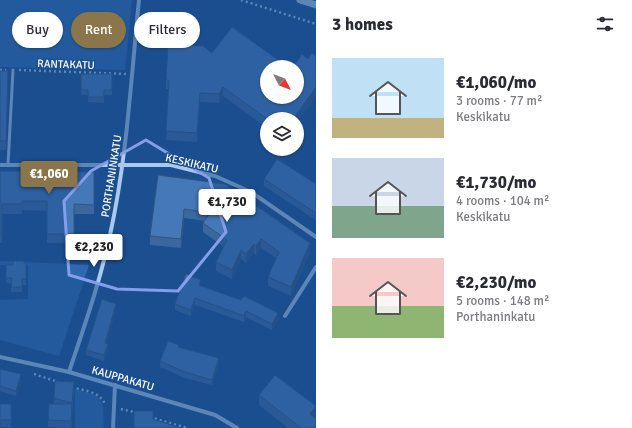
<!DOCTYPE html>
<html lang="en">
<head>
<meta charset="utf-8">
<style>
  body { margin:0; font-family:Signika,sans-serif; background:#f7f7f7; color:#2b2b33; height:100vh; display:flex; flex-direction:column; font-size:15px; white-space:nowrap }
  * { box-sizing:border-box; margin:0 }
  p { font-size:13px; color:#7c7c81 }
  .icon { flex:none; width:22px; height:22px; fill:none; stroke:currentColor; stroke-width:2; stroke-linecap:round; stroke-linejoin:round }
  .map { position:relative; flex:1; overflow:hidden }
  .details { display:flex; flex-direction:column; background:#fff; width:316px }
  .details>* { flex:none }
  .banner { position:absolute; left:12px; top:12px; width:244px; height:36px; display:flex; gap:8px }
  .needle { width:26px; rotate:132deg }
  .controls { position:absolute; left:260px; top:60px; display:grid; gap:8px }
  .controls a { display:grid; place-items:center; width:44px; height:44px; border-radius:50%; background:#fff; box-shadow:0 1px 3px #0004; font-size:20px }
  .price { position:absolute; translate:-50% -34px; padding:0 9px; border-radius:4px; background:#fff; color:#222; font-size:13px; line-height:26px; filter:drop-shadow(0 1px 2px #0008) }
  .price::after { content:''; position:absolute; left:50%; top:24px; width:12px; height:9px; margin-left:-6px; background:inherit; clip-path:polygon(0 0,100% 0,50% 100%) }
  .price.active { background:#8a764a; color:#fff }
  ul { padding:0; list-style:none }
  li { display:flex; align-items:center; gap:12px; height:100px; padding:0 16px }
  li span { display:grid; place-items:center; flex:none; width:112px; height:80px; border-radius:0px; color:#555 }
  li>.icon { margin-inline-start:auto }
  span .icon { width:48px; height:48px; fill:#fffc; stroke-width:1 }
  li b { font-size:17px }
  h2 { display:flex; justify-content:space-between; align-items:center; height:48px; padding:0 16px; font-size:17px }
  .chip { padding:0 14px; border-radius:18px; background:#fff; box-shadow:0 1px 3px #0004; font-size:14px; line-height:36px }
  .chip.active { background:#8a764a; color:#fff }
  main { display:flex; flex:1; min-height:0 }
  .map>svg:first-child { display:block }
  .green { fill:#2e69ad }
  .lines { fill:none; stroke-linecap:round; stroke-linejoin:round }
  .path { stroke:#a9c9ee; stroke-width:2.5; stroke-dasharray:2 3; stroke-linecap:butt }
  .service { stroke:#a9c9ee; stroke-width:3 }
  .minor { stroke:#a9c9ee; stroke-width:4 }
  .tertiary { stroke:#a9c9ee; stroke-width:7 }
  .wall { fill:#3a679d }
  .shaded-wall { fill:#305480 }
  .building { fill:#4478b7; stroke:#305480 }
  .marked { fill:none; stroke:#839eea; stroke-width:3; stroke-linejoin:round }
  .labels { text-anchor:middle; stroke-width:3; stroke-linejoin:round; paint-order:stroke }
  .street-label { font-size:11px; fill:#fff; stroke:#1b4f8f }
</style>
</head>
<body>
<main>
<div class="map">
<svg width="316" height="428" viewBox="0 0 316 428">
  <rect width="100%" height="100%" fill="#1b4f8f"/>
  <!-- green -->
  <g class="green">
    <path d="M0 0H132L125 70 0 67Z"/>
    <path d="M0 261 89 265 59 356 0 340V300L28 299V265H0Z"/>
    <path d="M75 389C103 396 105 399 103 428H75Z"/>
  </g>
  <g class="lines">
    <!-- path -->
    <g class="path">
      <path d="M241 0 316 24"/>
      <path d="M0 70H6"/>
      <path d="M19 70 126 74"/>
      <path d="M34 374 58 382"/>
      <path d="M72 387C84 391 99 391 105 404"/>
      <path d="M121 409 138 413"/>
      <path d="M150 417 187 428"/>
    </g>
    <!-- service -->
    <path class="service" d="M8 165 13 70"/>
    <!-- minor -->
    <g class="minor">
      <path d="M0 165H171L215 176 251 192 316 237"/>
      <path d="M285 316 316 267"/>
      <path d="M0 357 69 372 215 415 237 428"/>
      <path d="M69 372C84 327 100 282 110 235 127 158 131 79 139 0"/>
      <path d="M113 428 115 385"/>
    </g>
    <!-- tertiary -->
    <path class="tertiary" d="M300 0 316 5"/>
  </g>
  <!-- wall -->
  <g class="wall">
    <path d="M212 53 316 96 297 122V119H267V128L223 96 219 103 200 102 197 142 166 140 169 89H166V80Z"/>
    <path d="M0 71 8 80 6 150H0Z"/>
    <path d="M81 74H112V95H104V103L88 102V95H81Z"/>
    <path d="M0 171 94 172V214H74V243H47V211L22 210V214H2V243H0Z"/>
    <path d="M158 175 310 252 291 296 268 286V277L276 258 261 248 256 255 254 253 246 263 241 259 232 279 216 271V262L224 247 203 232V223L205 221 184 218 181 248 150 245V236Z"/>
    <path d="M264 179 316 184V220L264 186Z"/>
    <path d="M24 263H26V285H22V292H11V284L6 283V265H13Z"/>
    <path d="M201 286 278 319 272 330 246 317 244 322 195 305 191 316 175 310V304Z"/>
    <path d="M116 310 106 344 108 349 104 361 86 355V350Z"/>
    <path d="M179 347 219 363 212 385 185 378 160 367V361Z"/>
    <path d="M0 369 21 380 16 396 0 391Z"/>
    <path d="M74 390 71 428 48 427V420L54 404V398Z"/>
    <path d="M259 395 316 416 315 418 316 428H288L259 405Z"/>
    <path d="M0 404H11V427H1L0 428Z"/>
  </g>
  <!-- shaded-wall -->
  <g class="shaded-wall">
    <path d="M223 87V96L219 103V94Z"/>
    <path d="M316 87V96L297 122V119H293Z"/>
    <path d="M200 93V102L197 142V133Z"/>
    <path d="M299 124V133L297 136V127Z"/>
    <path d="M184 209V218L181 248V239Z"/>
    <path d="M261 239V248L256 255V246Z"/>
    <path d="M310 243V252L291 296V287Z"/>
    <path d="M254 244V253L246 263V254Z"/>
    <path d="M241 250V259L232 279V270Z"/>
    <path d="M195 298V305L191 316V310Z"/>
    <path d="M116 304V310L105 348V343Z"/>
    <path d="M246 311V317L244 322V316Z"/>
    <path d="M278 313V319L272 330V324Z"/>
    <path d="M108 344V349L104 361V355Z"/>
    <path d="M219 358V363L212 385V380Z"/>
    <path d="M21 374V380L16 396V391Z"/>
    <path d="M316 406V416L310 424V414Z"/>
  </g>
  <!-- building -->
  <g class="building">
    <path d="M232 27 288 67H267V97H297V67H293L302 54 308 59 312 53 316 56V87L293 119H267L223 87 219 94 200 93 197 133 166 131 169 80H166L168 44 203 46 212 53Z"/>
    <path d="M0 71H8L6 141H0Z"/>
    <path d="M81 74H112V90H104V97H88V90H81Z"/>
    <path d="M277 159 316 184V213L264 179Z"/>
    <path d="M0 171 94 172V205L74 204V234H47V201H22V204H2V234H0Z"/>
    <path d="M158 175 225 184 310 243 291 287 268 277 279 252 261 239 256 246 254 244 246 254 241 250 232 270 216 262 227 240 203 223 210 213 184 209 181 239 150 236Z"/>
    <path d="M13 261H24V263H26V279H22V287H11L12 278H6V265H13Z"/>
    <path d="M186 274 201 280 199 285 241 300 244 296 278 313 272 324 246 311 244 316 195 298 191 310 175 304Z"/>
    <path d="M102 299 116 304 105 343 108 344 104 355 86 350Z"/>
    <path d="M168 341 179 345 178 347 219 358 212 380 185 372 160 361Z"/>
    <path d="M0 369 21 374 16 391 0 386Z"/>
    <path d="M275 375 316 406 310 414 316 419V428H301L259 395Z"/>
    <path d="M55 381 74 382 72 403 54 398Z"/>
    <path d="M0 404H11V420H1V425H0Z"/>
    <path d="M49 404H72L71 421 48 420Z"/>
    <path d="M134 411H153V419L181 428H134Z"/>
  </g>
  <!-- marked area -->
  <path d="M0 0H316V428H0ZM146 140 209 178 226 232 178 291 117 289 69 275 64 201 91 171Z" fill="#1b4f8f" fill-opacity=".55" fill-rule="evenodd"/>
  <path class="marked" d="M146 140 209 178 226 232 178 291 117 289 69 275 64 201 91 171Z"/>
  <g class="labels">
    <!-- street labels -->
    <g class="street-label">
      <text transform="translate(66 64) rotate(2)" y="4">RANTAKATU</text>
      <text transform="translate(192 163) rotate(13)" y="4">KESKIKATU</text>
      <text transform="translate(111 176) rotate(-81)" y="4">PORTHANINKATU</text>
      <text transform="translate(123 378) rotate(16)" y="4">KAUPPAKATU</text>
    </g>
  </g>
</svg>
<div class="controls">
<a><svg class="needle" viewBox="-14 -14 28 28"><path d="M0-13l5 13h-10z" fill="#e53935"/><path d="M0 13l5-13h-10z" fill="#7c7c81"/></svg></a>
<a><svg class="icon" aria-label="layers" viewBox="0 0 24 24"><path d="M12 4l9 5-9 5-9-5zM3 14l9 5 9-5"/></svg></a>
</div>
<b class="price active" style="left:49px;top:195px">€1,060</b>
<b class="price" style="left:227px;top:223px">€1,730</b>
<b class="price" style="left:94px;top:268px">€2,230</b>
<div class="banner">
<a class="chip">Buy</a>
<a class="chip active">Rent</a>
<a class="chip">Filters</a>
</div>
</div>
<section class="details">
<h2>3 homes<svg class="icon" aria-label="filters" viewBox="0 0 24 24"><path d="M4 7h16M4 17h16"/><circle cx="9" cy="7" r="2"/><circle cx="15" cy="17" r="2"/></svg></h2>
<ul>
<li><span style="background:linear-gradient(#bfe0f5 75%,#c2b280 0)"><svg class="icon" aria-label="home" viewBox="0 0 24 24"><path d="M3 11l9-7 9 7M6 9v11h12V9"/></svg></span><div><b>€1,060/mo</b><p>3 rooms · 77 m²</p><p>Keskikatu</p></div></li>
<li><span style="background:linear-gradient(#c9d6e8 60%,#7fa58c 0)"><svg class="icon" aria-label="home" viewBox="0 0 24 24"><path d="M3 11l9-7 9 7M6 9v11h12V9"/></svg></span><div><b>€1,730/mo</b><p>4 rooms · 104 m²</p><p>Keskikatu</p></div></li>
<li><span style="background:linear-gradient(#f6c9c9 60%,#8fb573 0)"><svg class="icon" aria-label="home" viewBox="0 0 24 24"><path d="M3 11l9-7 9 7M6 9v11h12V9"/></svg></span><div><b>€2,230/mo</b><p>5 rooms · 148 m²</p><p>Porthaninkatu</p></div></li>
</ul>
</section>
</main>
</body>
</html>
